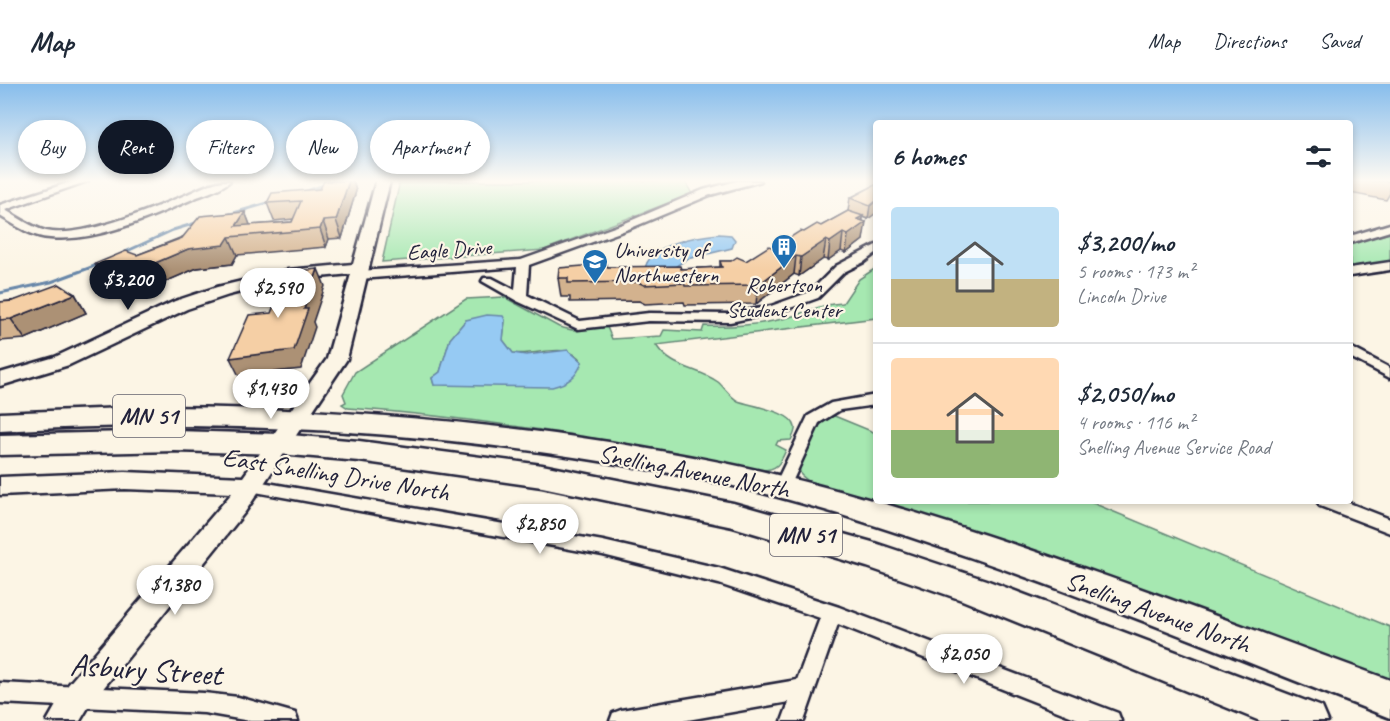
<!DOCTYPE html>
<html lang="en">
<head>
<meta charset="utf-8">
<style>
  body { margin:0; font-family:Caveat,sans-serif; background:#f2f2f3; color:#1f2937; height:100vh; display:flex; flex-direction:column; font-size:22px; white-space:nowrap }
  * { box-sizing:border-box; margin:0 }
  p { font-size:20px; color:#747a83 }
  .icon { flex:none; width:33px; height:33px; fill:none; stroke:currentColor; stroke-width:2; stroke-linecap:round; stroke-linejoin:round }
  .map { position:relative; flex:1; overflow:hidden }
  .drawer { position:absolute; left:873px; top:36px; width:480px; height:384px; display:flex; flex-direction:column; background:#fff; border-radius:6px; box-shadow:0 3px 9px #0003 }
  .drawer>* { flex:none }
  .banner { position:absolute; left:18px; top:36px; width:570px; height:54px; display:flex; gap:12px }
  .price { position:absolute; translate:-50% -51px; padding:0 14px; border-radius:21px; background:#fff; color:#222; font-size:20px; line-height:39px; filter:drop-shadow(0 2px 3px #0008) }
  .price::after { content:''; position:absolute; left:50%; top:36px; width:18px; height:14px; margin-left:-9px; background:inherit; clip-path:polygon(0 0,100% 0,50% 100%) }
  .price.selected { background:#111827; color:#fff }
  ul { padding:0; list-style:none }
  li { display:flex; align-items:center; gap:18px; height:150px; padding:0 18px }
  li+li { border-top:2px solid #e0e1e3 }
  li span { display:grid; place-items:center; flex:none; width:168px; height:120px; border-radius:6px; color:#555 }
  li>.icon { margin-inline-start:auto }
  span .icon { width:72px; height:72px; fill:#fffc; stroke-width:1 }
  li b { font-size:26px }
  h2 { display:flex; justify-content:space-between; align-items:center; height:72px; padding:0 18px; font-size:26px }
  .pill { padding:0 21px; border-radius:27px; background:#fff; box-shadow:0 3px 9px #0003; font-size:21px; line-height:54px }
  .pill.selected { background:#111827; color:#fff }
  header { display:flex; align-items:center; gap:36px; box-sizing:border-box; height:84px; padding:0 30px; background:#fff; border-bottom:2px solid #e0e1e3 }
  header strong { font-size:28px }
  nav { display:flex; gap:33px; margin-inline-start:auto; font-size:21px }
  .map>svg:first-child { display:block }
  .green { fill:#a6e8b1; stroke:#648576; stroke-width:1.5; fill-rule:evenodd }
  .water { fill:#96caf3; stroke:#6887a9; stroke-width:1.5 }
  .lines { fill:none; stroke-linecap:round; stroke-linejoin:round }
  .stream { stroke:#6887a9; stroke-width:3 }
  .street-casing { stroke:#22223b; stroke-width:5 }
  .secondary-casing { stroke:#22223b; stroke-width:5 }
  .highway-casing { stroke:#22223b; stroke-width:5 }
  .street { fill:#fcf5e5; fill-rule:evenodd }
  .secondary { fill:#fcf5e5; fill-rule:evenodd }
  .highway { fill:#fcf5e5; fill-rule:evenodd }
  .wall { fill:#d3b28e; stroke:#22223b; stroke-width:1.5 }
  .shaded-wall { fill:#ac9174; stroke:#22223b; stroke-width:1.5 }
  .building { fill:#f5cfa5; stroke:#22223b; stroke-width:1.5 }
  .labels { text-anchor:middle; stroke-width:4.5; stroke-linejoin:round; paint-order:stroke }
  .far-street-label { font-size:22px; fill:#22223b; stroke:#fcf5e5 }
  .far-poi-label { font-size:22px; fill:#22223b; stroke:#fcf5e5; text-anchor:start }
  .shield { fill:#fcf5e5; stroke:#63616e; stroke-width:1.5 }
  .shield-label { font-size:24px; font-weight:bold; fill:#22223b }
  .street-label { font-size:26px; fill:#22223b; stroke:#fcf5e5 }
  .near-street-label { font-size:32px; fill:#22223b; stroke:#fcf5e5 }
</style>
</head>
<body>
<header>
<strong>Map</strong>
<nav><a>Map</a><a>Directions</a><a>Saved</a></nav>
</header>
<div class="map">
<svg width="1390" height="637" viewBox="0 0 1390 637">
  <rect width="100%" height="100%" fill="#fcf5e5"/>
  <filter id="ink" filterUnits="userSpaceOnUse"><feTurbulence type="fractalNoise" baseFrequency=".0167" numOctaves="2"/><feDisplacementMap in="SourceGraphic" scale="12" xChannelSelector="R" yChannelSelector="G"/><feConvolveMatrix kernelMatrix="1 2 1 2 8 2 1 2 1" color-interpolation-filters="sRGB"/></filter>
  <g filter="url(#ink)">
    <!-- green -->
    <g class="green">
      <path d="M400 97H685L692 110 544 166 382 178Z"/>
      <path d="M1390 149V179L1350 184V160Z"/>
      <path d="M876 184V234L656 261C671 285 697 283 718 298 725 304 730 313 738 317 751 322 792 327 795 343 796 347 793 352 791 356L778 357 776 361 786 366C780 380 777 386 761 386 624 357 487 334 348 324L342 320 346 318 343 310 355 288 466 215 504 213 559 243 572 246 607 243 612 255 661 252 664 246 702 248 704 242C734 243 764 241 793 232 811 226 824 220 843 219L859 195ZM466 236H505L503 256 513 269C536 273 567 256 582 278L434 301 432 294 440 288 450 255Z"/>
      <path d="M832 331 876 349V417H1088L1390 543V600L963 445 812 400 801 391 799 384 819 342Z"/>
    </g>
    <!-- water -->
    <g class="water">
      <path d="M719 150 731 151 735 156 732 164 687 175 667 188 645 184C651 159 698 152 719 150Z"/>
      <path d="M487 231 503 232 505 236 503 256 513 269 526 271 568 266 582 278C577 293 568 299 552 303L434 301 432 294 440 288 450 255 461 242 466 236Z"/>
    </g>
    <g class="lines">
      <!-- stream -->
      <g class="stream">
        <path d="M304 108 335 97"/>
        <path d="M227 131 271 118"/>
        <path d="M123 169 173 146 196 139"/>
        <path d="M0 209 51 198 100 180"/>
      </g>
      <defs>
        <g id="street">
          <path d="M74 97H88L5 126C18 133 31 143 46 147 81 155 149 126 183 112 198 106 213 96 230 97 221 105 208 109 197 113 156 131 96 159 50 154 32 153 15 141 0 132V121Z"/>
          <path d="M737 97H761L710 111 631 144 529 181 527 211 580 237 649 229 730 230 771 222 810 208 836 182 876 161V169L864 178 844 188 818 214 779 228 730 238 649 237 578 245 517 217 482 197 484 194H492L515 206 517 183 359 195 353 191 359 187 521 176 623 140 703 106Z"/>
          <path d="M1390 140V147L1350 159V152Z"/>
          <path d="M1390 178V186L1350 192V184Z"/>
          <path d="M1350 263 1390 284V294L1350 273Z"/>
          <path d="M876 311V321L840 326 819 339 788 407 782 409 776 407 774 403 808 332 831 319Z"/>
          <path d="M250 396 603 457 719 484 839 523 1118 629 1121 637H1083L838 540 804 637H782L789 618 682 637H610L613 629 621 626 797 596 820 534 719 500 603 471 244 406 242 402 244 398Z"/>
          <path d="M1317 417H1344L1390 435V449L1320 422Z"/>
          <path d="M0 599 204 609 238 613 295 629 298 637H250L204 629 0 619Z"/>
        </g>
        <path id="secondary" d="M376 97H390L347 275 245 428 89 622 80 637H47L67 602 232 409 125 405 0 411V393L125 388 243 393 327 275 351 190 288 196 229 211 187 225 69 281 0 302V289L55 273 175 217 217 203 288 186 353 180Z"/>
        <g id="highway">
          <path d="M148 323C303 323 456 334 609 358 660 367 711 375 761 387 976 438 1183 521 1390 596V634C1251 580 1113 523 972 474 902 450 831 426 759 408 694 392 627 381 561 371 374 343 188 336 0 347V329Z"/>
          <path d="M175 347 279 350 359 357 542 381 733 419 872 458 986 496 1322 623 1328 637H1260L962 516 867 483 733 443 542 403 359 377 279 370 175 367 0 371V351Z"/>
        </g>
      </defs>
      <!-- street casing -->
      <use href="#street" class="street-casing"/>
      <!-- secondary casing -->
      <use href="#secondary" class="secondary-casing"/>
      <!-- highway casing -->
      <use href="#highway" class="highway-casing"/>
      <!-- street -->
      <use href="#street" class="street"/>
      <!-- secondary -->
      <use href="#secondary" class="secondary"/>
      <!-- highway -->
      <use href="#highway" class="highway"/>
    </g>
    <!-- wall -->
    <g class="wall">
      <path d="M349 97H353L356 107 342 154 329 155 326 163 237 171 232 180 197 184 130 213 105 199 95 180 137 171 245 128 250 141 292 138 293 135 274 137 267 119Z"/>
      <path d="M1350 97H1390V109L1386 116 1350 109Z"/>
      <path d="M875 101 868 135 863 133V156L846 169 841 167 828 176 823 175 799 192 794 190 756 220 685 221 684 218 645 220 639 217 570 218V213H561L558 194 607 183 681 185 720 183V177H746L804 148 821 142 848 127 850 114Z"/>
      <path d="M75 210 86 229 25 255 0 257V218Z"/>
    </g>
    <!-- shaded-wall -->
    <g class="shaded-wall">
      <path d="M349 97H353L356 107 342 154 336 136Z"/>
      <path d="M876 117V129L868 135 870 122Z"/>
      <path d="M245 128 252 146 236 142Z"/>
      <path d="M863 132 861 141 866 138 863 156 846 169 848 151 857 135Z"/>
      <path d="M323 137 329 155 326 163 320 145Z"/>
      <path d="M843 149 841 167 828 176 830 158Z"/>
      <path d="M229 153 237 171 232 180 197 184 130 213 120 194 188 165Z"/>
      <path d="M826 156 823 175 799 192 801 173Z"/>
      <path d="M796 172 794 190 756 220 758 201Z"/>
      <path d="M318 185 325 202 313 238 315 243 301 285 239 292 230 274 304 225Z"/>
      <path d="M75 210 86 229 25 255 11 235Z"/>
    </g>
    <!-- building -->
    <g class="building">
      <path d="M324 97H349L336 136 323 137 320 145 229 153 224 161 188 165 120 194 95 180 126 167 137 171 182 154 200 132 245 128 236 142 292 138 301 117 267 119 272 109 320 105Z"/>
      <path d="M875 101H876V117L870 122 850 114Z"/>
      <path d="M848 127 863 132 857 135 866 138 848 151 843 149 830 158 826 156 801 173 796 172 758 201 685 202 684 199 644 201 638 198 568 199V194H558L559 184 607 180V183L680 182 681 185 722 183 720 177H731L737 173 746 177 769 162 774 164 800 147 804 148 817 140 821 142Z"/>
      <path d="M318 185 304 225H308L294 266 230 274 249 231 271 229 288 188Z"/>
      <path d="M59 200 75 210 11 235 0 236V218L13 217Z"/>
    </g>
  </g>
  <!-- sky -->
  <linearGradient id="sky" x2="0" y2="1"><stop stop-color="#87bdec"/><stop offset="0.52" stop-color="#fefaf3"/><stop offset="1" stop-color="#fefaf3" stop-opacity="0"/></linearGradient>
  <rect width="1390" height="186" fill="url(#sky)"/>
  <!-- icons -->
  <defs>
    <symbol id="building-pin" viewBox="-11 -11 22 30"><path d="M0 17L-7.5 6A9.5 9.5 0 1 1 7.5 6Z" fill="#1f6fb2" stroke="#fcf5e5"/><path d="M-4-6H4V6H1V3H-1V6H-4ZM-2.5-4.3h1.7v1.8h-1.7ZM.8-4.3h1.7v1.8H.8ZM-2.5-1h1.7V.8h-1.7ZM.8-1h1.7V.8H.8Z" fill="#fff"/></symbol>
    <symbol id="university-pin" viewBox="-11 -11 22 30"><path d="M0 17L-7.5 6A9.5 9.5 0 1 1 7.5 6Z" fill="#1f6fb2" stroke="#fcf5e5"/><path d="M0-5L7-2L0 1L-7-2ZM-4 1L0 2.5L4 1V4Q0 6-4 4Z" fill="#fff"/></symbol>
  </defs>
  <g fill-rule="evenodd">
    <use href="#building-pin" x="769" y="148" width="30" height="40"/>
    <use href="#university-pin" x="580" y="163" width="30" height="40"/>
  </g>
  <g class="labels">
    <!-- far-street labels -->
    <g class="far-street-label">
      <text transform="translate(449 165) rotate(-4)" y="8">Eagle Drive</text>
    </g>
    <!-- far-poi labels -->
    <g class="far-poi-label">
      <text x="614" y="173">University of<tspan x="614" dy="25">Northwestern</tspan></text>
      <text x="784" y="208" text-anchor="middle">Robertson<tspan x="784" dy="25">Student Center</tspan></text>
    </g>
    <!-- shield labels -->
    <g class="shield">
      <rect x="113" y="311" width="72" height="42" rx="4.5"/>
      <rect x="770" y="430" width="72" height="42" rx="4.5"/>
    </g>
    <g class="shield-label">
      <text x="149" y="340">MN 51</text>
      <text x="806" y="459">MN 51</text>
    </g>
    <!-- street labels -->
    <g class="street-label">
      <text transform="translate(694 387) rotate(11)" y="9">Snelling Avenue North</text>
      <text transform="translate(336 390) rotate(9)" y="9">East Snelling Drive North</text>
      <text transform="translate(1158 528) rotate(20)" y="9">Snelling Avenue North</text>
    </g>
    <!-- near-street labels -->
    <g class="near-street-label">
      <text transform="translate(146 585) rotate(4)" y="11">Asbury Street</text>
    </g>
  </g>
</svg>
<b class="price selected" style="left:128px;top:227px">$3,200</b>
<b class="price" style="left:278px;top:235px">$2,590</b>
<b class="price" style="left:271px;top:336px">$1,430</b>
<b class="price" style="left:540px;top:471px">$2,850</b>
<b class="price" style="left:175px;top:532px">$1,380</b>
<b class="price" style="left:964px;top:601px">$2,050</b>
<div class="banner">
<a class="pill">Buy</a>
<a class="pill selected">Rent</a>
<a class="pill">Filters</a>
<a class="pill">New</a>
<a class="pill">Apartment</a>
</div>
<section class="drawer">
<h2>6 homes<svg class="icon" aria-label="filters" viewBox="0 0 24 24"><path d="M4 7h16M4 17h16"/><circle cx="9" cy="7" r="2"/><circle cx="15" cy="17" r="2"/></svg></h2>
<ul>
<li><span style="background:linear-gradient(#bfe0f5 60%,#c2b280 0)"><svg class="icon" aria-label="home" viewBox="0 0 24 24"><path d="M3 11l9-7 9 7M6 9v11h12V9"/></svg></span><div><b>$3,200/mo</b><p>5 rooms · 173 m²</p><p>Lincoln Drive</p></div></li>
<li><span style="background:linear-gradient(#ffd9b3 60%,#8fb573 0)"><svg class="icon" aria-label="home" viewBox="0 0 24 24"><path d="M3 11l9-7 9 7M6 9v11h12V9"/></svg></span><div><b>$2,050/mo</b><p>4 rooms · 116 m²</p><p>Snelling Avenue Service Road</p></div></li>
</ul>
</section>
</div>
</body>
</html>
